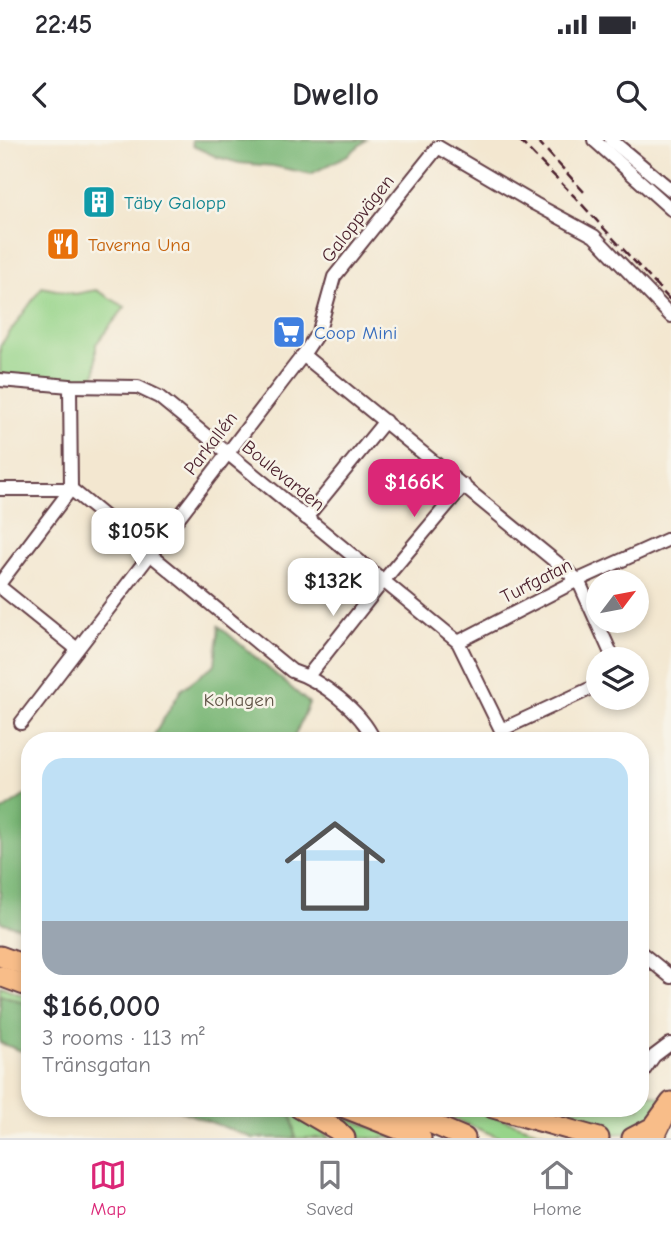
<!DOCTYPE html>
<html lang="en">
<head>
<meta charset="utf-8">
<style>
  body { margin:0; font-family:"Comic Neue",sans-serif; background:#f7f7f7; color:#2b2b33; height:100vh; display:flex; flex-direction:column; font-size:26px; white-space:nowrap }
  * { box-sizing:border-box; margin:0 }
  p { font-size:23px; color:#7c7c81 }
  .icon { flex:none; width:38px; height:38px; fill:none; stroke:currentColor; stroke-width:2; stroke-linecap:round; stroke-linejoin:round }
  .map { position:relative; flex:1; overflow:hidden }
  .side { position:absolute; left:21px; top:592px; width:628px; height:385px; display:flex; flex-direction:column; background:#fff; border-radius:28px; box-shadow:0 4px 10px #0003 }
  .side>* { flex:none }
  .needle { width:46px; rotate:58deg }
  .fabs { position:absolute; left:586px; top:430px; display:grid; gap:14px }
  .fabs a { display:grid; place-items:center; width:63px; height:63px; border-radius:50%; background:#fff; box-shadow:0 4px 10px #0003; font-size:35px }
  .price { position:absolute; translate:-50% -60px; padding:0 16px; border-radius:14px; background:#fff; color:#222; font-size:23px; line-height:46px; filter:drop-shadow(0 2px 4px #0008) }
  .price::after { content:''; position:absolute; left:50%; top:42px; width:21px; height:16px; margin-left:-10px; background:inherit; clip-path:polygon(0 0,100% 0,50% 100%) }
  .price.selected { background:#db2777; color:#fff }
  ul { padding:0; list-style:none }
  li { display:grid; align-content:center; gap:14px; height:371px; padding:0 21px }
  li+li { border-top:2px solid #e1e1e2 }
  li span { display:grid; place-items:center; height:217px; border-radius:21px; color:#555 }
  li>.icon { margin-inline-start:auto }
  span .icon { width:126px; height:126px; fill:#fffc; stroke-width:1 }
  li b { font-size:30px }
  .status { display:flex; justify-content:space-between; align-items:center; height:49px; padding:0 35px; background:#fff; direction:ltr }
  .status svg { height:19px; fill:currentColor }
  header { display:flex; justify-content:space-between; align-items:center; height:91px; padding:0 21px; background:#fff; font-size:32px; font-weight:800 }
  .tabs { display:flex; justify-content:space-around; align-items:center; height:98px; border-top:2px solid #e1e1e2; background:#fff; font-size:19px; color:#7c7c81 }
  .tabs a { display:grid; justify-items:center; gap:4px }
  .tabs .selected { color:#db2777 }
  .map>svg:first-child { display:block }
  .green { fill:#96d489; stroke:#707a5a; stroke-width:2 }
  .forest { fill:#78b675; stroke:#616a50; stroke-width:2 }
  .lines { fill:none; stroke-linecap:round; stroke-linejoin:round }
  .minor-casing { stroke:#633d44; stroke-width:16 }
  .major-casing { stroke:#633d44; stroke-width:19 }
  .highway-casing { stroke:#633d44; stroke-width:23 }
  .minor { stroke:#fff; stroke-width:12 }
  .major { stroke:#f8bd89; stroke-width:16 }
  .highway { stroke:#f8bd89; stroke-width:19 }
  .rail { stroke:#4a1f2b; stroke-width:2.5; stroke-dasharray:10 5; stroke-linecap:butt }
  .labels { text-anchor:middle; stroke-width:5; stroke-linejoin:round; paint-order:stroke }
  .culture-label { font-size:19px; fill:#0d838f; stroke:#f7f3e8; text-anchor:start }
  .street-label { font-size:19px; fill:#4a1f2b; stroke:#f7f3e8 }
  .food-label { font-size:19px; fill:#c56008; stroke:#f7f3e8; text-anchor:start }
  .shop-label { font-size:19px; fill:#366cbe; stroke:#f7f3e8; text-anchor:start }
  .park-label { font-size:19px; fill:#615547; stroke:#f7f3e8 }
</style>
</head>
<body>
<div class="status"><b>22:45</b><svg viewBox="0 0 49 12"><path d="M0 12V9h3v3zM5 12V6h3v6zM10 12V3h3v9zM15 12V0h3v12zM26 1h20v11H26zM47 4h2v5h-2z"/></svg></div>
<header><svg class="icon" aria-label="back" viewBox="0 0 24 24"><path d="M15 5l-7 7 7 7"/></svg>Dwello<svg class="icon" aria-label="search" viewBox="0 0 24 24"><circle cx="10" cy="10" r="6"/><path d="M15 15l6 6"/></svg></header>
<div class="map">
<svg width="671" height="998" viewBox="0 0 671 998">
  <rect width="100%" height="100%" fill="#f7f3e8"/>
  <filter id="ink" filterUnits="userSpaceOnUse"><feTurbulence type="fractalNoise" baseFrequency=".0143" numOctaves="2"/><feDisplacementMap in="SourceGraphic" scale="14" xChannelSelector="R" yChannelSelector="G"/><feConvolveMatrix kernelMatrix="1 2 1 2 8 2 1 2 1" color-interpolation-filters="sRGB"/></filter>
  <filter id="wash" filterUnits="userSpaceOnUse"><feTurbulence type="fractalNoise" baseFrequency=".00686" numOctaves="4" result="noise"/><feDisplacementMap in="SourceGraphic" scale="28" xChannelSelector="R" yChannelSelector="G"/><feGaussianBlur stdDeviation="1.57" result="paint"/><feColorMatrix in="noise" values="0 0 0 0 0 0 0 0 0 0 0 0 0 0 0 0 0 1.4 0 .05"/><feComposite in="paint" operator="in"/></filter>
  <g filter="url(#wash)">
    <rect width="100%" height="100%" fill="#f3e7d0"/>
    <!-- green -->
    <g class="green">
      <path d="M42 147 75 154 96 150 125 167 96 204V230L92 246 0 240V206Z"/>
      <path d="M0 846 30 857V865L0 854Z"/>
      <path d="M641 951 665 959 659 972 630 993 610 994 595 988 577 975 555 968H640Z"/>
      <path d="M273 968C295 968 312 985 330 998H295L292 977Z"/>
      <path d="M312 968H323L398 998H355Z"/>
      <path d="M426 968H470L558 998H501Z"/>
    </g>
    <!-- forest -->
    <g class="forest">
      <path d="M192 0H366L348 15 311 34 273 26 239 23 217 17 193 6Z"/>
      <path d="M219 486 309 563 293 600H151L181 550 215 524Z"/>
      <path d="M30 652V791L0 782V672Z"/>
      <path d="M0 854 30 865V914L0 903Z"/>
      <path d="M173 968H273L292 977 295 998H253Z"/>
    </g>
  </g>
  <g filter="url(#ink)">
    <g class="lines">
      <defs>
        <g id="minor">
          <path d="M594 0 671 69"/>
          <path d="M611 0 671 50"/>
          <path d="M303 215 578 440 614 520"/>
          <path d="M0 240 70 246 138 247 159 257 458 502 506 600"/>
          <path d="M70 246 71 349 292 531C321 540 361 571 374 600"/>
          <path d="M0 349H71"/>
          <path d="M306 378 385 281"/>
          <path d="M0 443 71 349"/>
          <path d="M0 447 77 509"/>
          <path d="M458 502 578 440 671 398"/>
          <path d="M308 536 384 440 464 345"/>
          <path d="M21 583 303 215 319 191 334 137 438 7 535 64 594 96 671 176"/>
          <path d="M501 590 598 545"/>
          <path d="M640 812 671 837"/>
          <path d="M640 936 654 916 670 904"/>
        </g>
        <path id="major" d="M656 998 667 975"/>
        <g id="highway">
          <path d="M0 816 30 827"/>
          <path d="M0 836 30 847"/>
          <path d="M299 968 337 990 345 998"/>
          <path d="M345 968 421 998"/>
          <path d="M395 968 465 998"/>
          <path d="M493 968 599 998"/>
          <path d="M632 998 653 987 671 962"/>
        </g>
      </defs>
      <!-- minor casing -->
      <use href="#minor" class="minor-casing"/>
      <!-- major casing -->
      <use href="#major" class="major-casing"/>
      <!-- highway casing -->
      <use href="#highway" class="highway-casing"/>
      <!-- minor -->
      <use href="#minor" class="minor"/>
      <!-- major -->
      <use href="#major" class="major"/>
      <!-- highway -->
      <use href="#highway" class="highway"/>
      <!-- rail -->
      <g class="rail">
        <path d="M519 0 574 56 671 161"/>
        <path d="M537 0 584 52"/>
      </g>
    </g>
  </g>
  <!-- icons -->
  <defs>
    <symbol id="building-square" viewBox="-11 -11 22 22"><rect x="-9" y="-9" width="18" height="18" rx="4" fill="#0f9aa8" stroke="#f7f3e8"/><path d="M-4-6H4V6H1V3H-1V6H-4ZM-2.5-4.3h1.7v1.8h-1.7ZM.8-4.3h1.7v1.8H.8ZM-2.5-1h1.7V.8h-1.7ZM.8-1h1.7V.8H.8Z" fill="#fff"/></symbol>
    <symbol id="restaurant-square" viewBox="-11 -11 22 22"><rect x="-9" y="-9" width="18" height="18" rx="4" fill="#e8710a" stroke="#f7f3e8"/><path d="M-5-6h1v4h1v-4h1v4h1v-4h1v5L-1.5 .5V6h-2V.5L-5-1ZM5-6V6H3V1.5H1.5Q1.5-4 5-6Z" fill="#fff"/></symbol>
    <symbol id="supermarket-square" viewBox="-11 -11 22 22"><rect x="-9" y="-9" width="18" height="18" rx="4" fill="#3f7fe0" stroke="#f7f3e8"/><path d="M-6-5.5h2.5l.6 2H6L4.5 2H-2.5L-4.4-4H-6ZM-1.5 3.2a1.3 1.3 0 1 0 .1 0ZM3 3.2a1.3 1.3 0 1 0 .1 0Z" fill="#fff"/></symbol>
  </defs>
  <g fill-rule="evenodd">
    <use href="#building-square" x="80" y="43" width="38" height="38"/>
    <use href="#restaurant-square" x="44" y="85" width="38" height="38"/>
    <use href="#supermarket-square" x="270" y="173" width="38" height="38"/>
  </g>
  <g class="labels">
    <!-- culture labels -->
    <g class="culture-label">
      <text x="124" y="69">Täby Galopp</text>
    </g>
    <!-- street labels -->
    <g class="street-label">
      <text transform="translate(357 78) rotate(-52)" y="7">Galoppvägen</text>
      <text transform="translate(210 303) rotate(-52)" y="7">Parkallén</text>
      <text transform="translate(284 335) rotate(39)" y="7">Boulevarden</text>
      <text transform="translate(536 440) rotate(-27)" y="7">Turfgatan</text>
    </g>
    <!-- food labels -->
    <g class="food-label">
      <text x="88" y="111">Taverna Una</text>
    </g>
    <!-- shop labels -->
    <g class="shop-label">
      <text x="314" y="199">Coop Mini</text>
    </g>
    <!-- park labels -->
    <g class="park-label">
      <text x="239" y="566">Kohagen</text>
    </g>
  </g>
</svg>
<div class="fabs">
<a><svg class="needle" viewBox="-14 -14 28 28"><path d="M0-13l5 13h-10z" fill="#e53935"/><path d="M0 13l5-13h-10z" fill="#7c7c81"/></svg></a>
<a><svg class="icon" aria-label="layers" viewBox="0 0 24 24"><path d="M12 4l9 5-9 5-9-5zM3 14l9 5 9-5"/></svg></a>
</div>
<b class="price selected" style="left:414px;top:379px">$166K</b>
<b class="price" style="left:138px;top:428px">$105K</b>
<b class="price" style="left:333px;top:478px">$132K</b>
<section class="side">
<ul>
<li><span style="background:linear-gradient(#bfe0f5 75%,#9aa5b1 0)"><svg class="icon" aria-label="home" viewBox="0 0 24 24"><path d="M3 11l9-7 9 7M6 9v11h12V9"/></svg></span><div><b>$166,000</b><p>3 rooms · 113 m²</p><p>Tränsgatan</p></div></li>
</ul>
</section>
</div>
<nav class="tabs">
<a class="selected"><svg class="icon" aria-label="map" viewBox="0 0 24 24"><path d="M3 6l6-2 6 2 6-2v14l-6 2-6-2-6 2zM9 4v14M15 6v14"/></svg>Map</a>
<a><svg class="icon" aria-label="saved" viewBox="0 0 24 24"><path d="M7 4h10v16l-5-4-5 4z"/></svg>Saved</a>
<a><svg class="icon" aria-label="home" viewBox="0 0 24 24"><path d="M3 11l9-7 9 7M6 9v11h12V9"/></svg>Home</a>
</nav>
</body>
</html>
